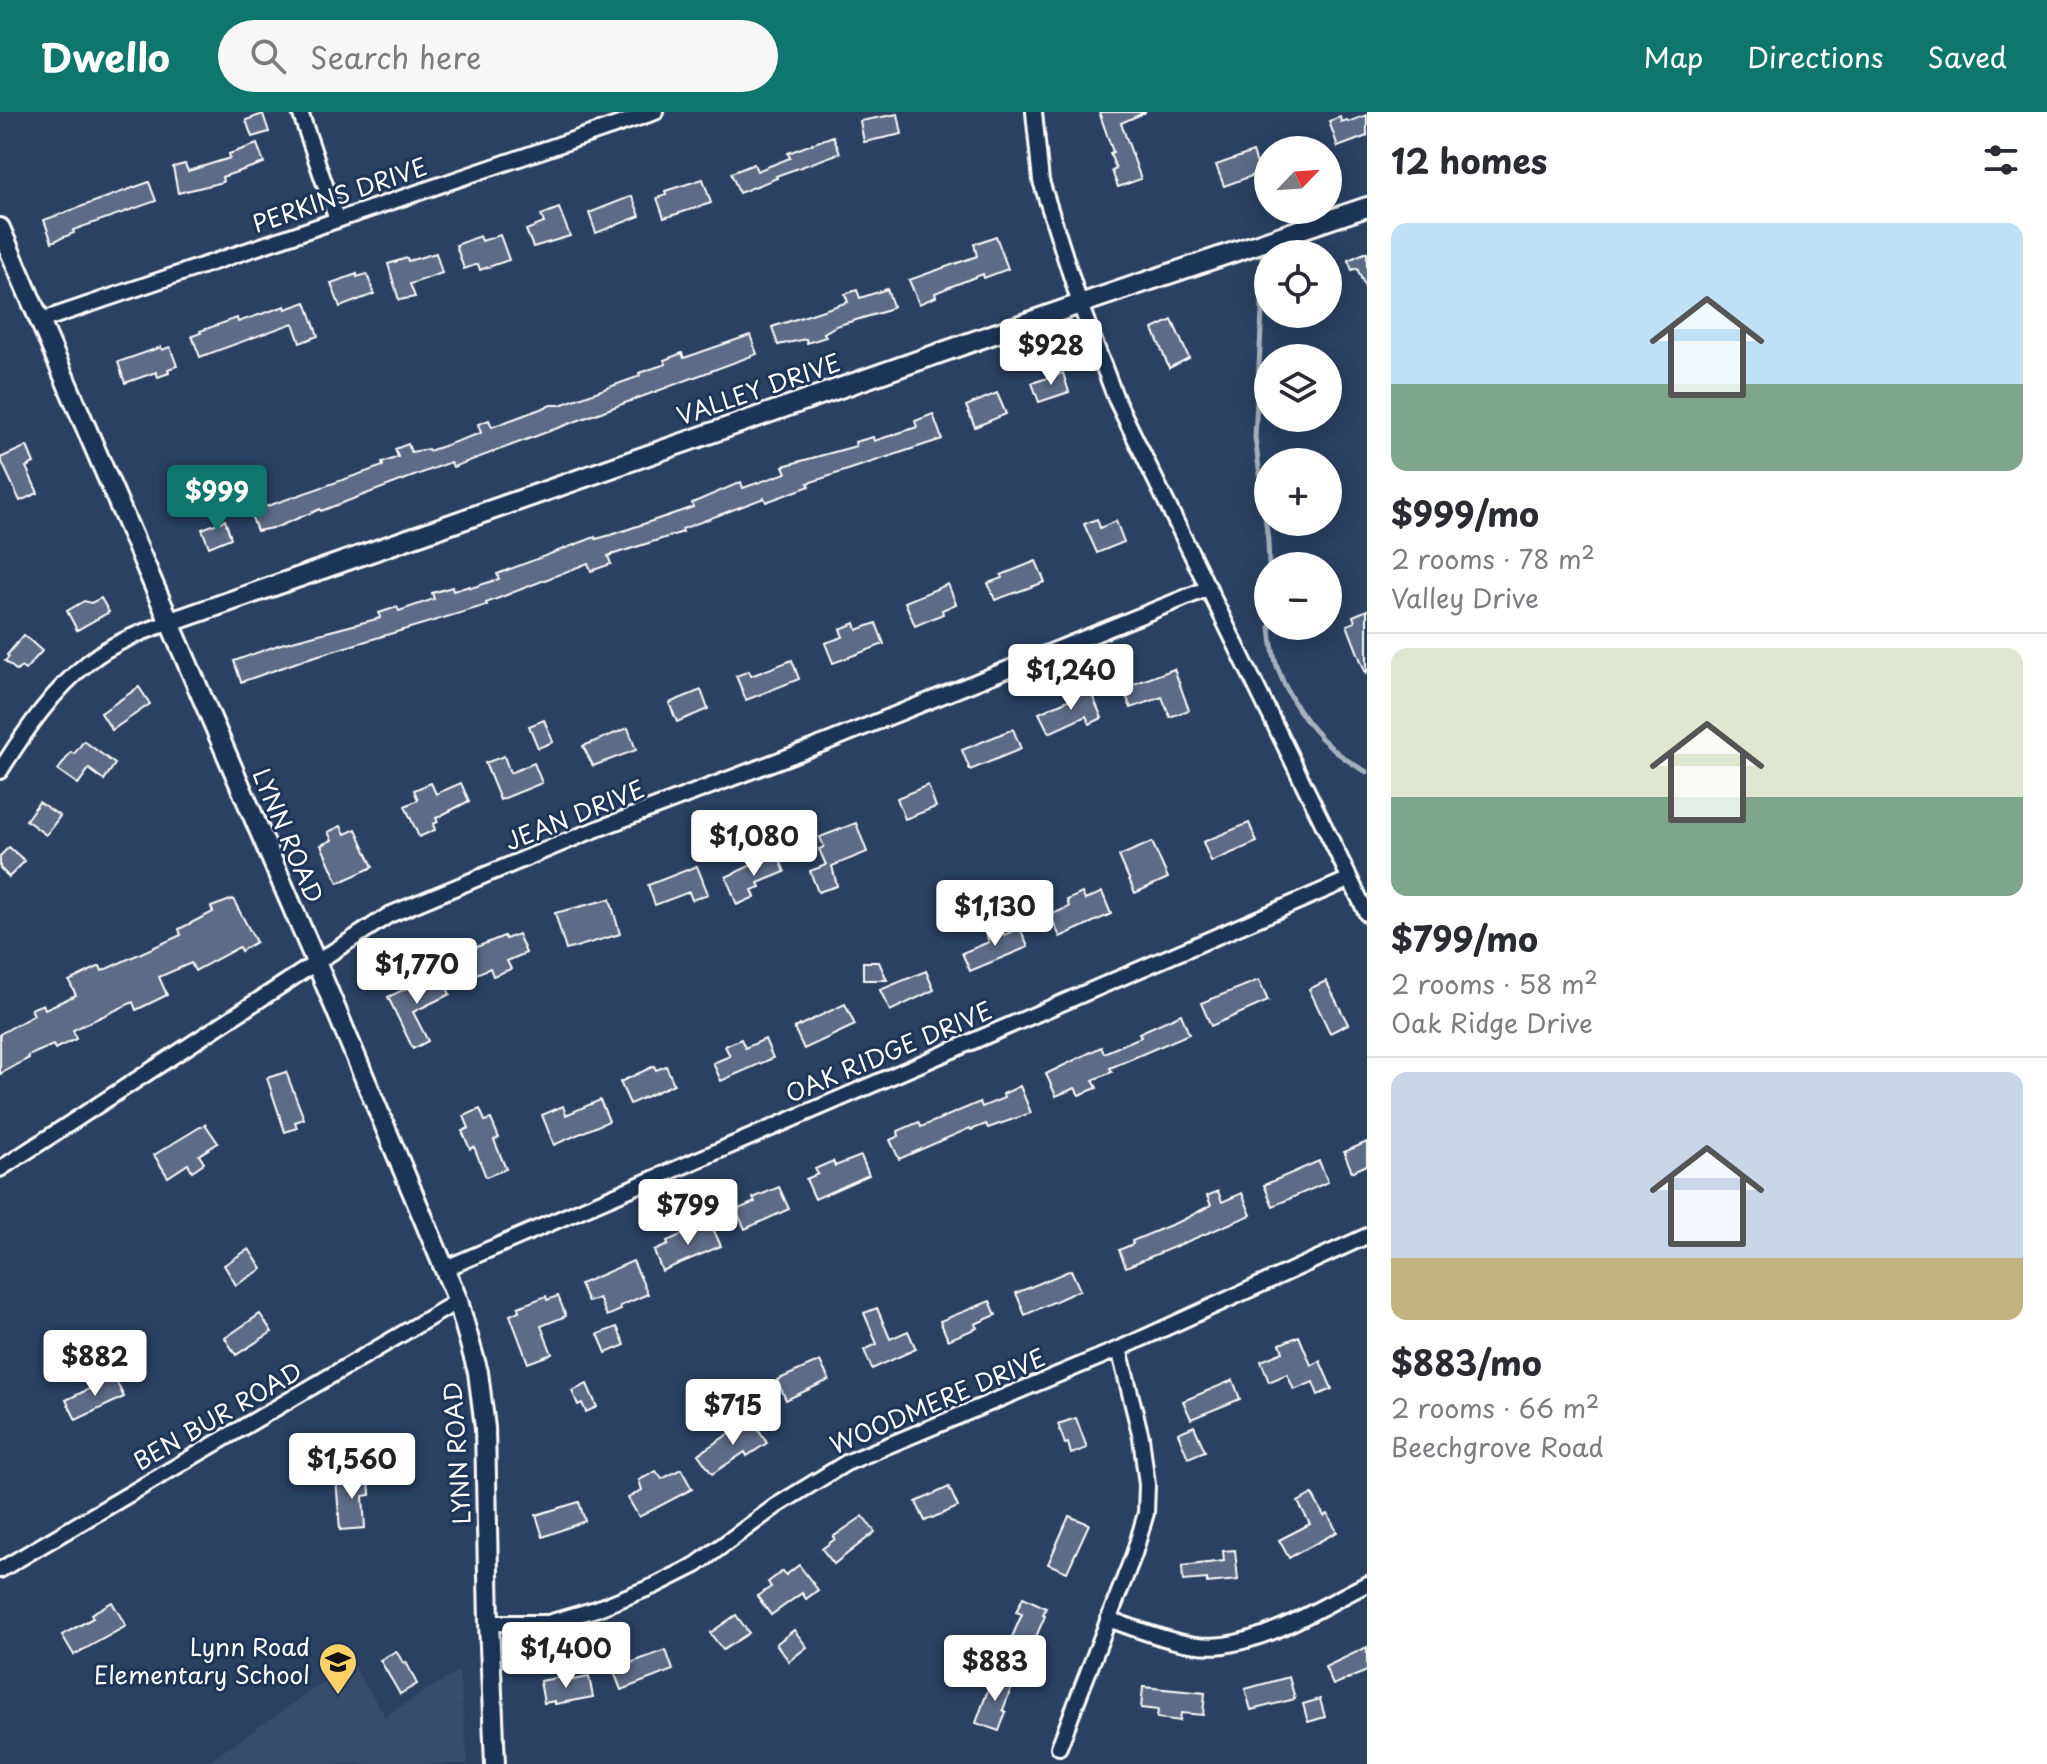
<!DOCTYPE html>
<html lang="en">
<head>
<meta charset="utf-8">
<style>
  body { margin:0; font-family:"Playpen Sans",sans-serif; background:#f7f7f7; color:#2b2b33; height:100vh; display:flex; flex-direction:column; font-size:30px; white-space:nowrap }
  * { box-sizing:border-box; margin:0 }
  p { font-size:26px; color:#7c7c81 }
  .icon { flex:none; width:44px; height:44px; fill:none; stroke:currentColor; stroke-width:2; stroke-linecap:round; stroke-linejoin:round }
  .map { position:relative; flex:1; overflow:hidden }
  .sheet { display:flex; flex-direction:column; background:#fff; width:680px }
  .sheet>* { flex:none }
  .needle { width:52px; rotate:65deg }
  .fabs { position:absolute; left:1254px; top:24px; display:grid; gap:16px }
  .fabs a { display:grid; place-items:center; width:88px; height:88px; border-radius:50%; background:#fff; box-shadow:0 4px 20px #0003; font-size:40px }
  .price { position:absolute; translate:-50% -68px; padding:0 18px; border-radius:8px; background:#fff; color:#222; font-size:26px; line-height:52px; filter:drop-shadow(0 2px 4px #0008) }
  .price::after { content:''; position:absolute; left:50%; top:48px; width:24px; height:18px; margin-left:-12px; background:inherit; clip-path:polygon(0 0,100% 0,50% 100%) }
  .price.active { background:#0f766e; color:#fff }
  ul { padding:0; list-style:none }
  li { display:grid; align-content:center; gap:16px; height:424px; padding:0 24px }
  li+li { border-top:2px solid #e1e1e2 }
  li span { display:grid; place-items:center; height:248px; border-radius:16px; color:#555 }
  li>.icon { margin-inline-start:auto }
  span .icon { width:144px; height:144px; fill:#fffc; stroke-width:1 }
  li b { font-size:34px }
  h2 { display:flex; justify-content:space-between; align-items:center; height:96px; padding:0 24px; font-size:34px }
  header { display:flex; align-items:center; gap:48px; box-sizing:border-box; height:112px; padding:0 40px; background:#0f766e; color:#fff }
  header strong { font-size:38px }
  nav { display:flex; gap:44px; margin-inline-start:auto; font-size:28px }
  .search { width:560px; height:72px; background:#f7f7f7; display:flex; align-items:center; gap:20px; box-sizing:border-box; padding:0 28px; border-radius:44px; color:#7c7c81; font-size:30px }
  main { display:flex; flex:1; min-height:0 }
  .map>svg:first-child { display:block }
  .built { fill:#394e6c }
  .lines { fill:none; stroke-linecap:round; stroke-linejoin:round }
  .stream { stroke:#a7b1be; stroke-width:5 }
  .building { fill:#5b6c86; stroke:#fff; stroke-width:2 }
  .street-casing { stroke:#fff; stroke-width:20 }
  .secondary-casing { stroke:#fff; stroke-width:24 }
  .street { stroke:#1d3557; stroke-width:14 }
  .secondary { stroke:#1d3557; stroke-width:18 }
  .labels { text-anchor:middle; stroke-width:6; stroke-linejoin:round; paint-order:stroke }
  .street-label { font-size:24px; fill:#fff; stroke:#1d3557 }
  .poi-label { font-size:24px; fill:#fff; stroke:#1d3557; text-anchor:end }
</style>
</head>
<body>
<header>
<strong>Dwello</strong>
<div class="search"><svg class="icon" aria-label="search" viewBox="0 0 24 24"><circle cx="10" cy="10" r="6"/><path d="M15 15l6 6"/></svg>Search here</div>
<nav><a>Map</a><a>Directions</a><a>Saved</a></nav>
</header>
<main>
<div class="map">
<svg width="1367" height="1652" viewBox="0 0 1367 1652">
  <rect width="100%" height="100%" fill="#2a4161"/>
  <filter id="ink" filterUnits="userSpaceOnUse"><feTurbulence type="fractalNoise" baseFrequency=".0125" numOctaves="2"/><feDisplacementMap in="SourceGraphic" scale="16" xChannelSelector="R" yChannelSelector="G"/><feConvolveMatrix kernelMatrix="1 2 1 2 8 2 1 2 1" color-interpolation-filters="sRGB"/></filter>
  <g filter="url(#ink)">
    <!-- built -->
    <path class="built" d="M352 1551 385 1604 459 1559 468 1652H205Z"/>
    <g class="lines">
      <!-- stream -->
      <g class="stream">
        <path d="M1262 136V200L1255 325 1268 428 1269 454"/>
        <path d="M1270 514C1272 574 1315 633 1367 660"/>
      </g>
    </g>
    <!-- building -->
    <g class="building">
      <path d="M1099 0H1146L1121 11 1141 67 1118 75 1112 59 1116 57 1110 41 1113 40Z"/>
      <path d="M263 2 269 20 252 25 246 8Z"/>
      <path d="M898 2 902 22 864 30 860 9Z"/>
      <path d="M1367 3V24L1338 35 1329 9 1340 5 1341 10 1347 8 1348 10Z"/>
      <path d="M833 24 840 41 776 64 777 66 739 81 731 61 754 52 757 59 790 46 788 41Z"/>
      <path d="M257 32 264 51 222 65 223 70 178 81 173 55 185 52 188 59 230 46 229 42Z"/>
      <path d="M1253 40 1260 61 1224 74 1216 53Z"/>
      <path d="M703 67 711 91 664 106 657 86 666 83 665 79Z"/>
      <path d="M149 70 156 89 73 118 74 121 52 130 44 108Z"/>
      <path d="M632 84 640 104 596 121 589 101Z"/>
      <path d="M559 96 570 124 533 135 526 118 544 111 541 103Z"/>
      <path d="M500 123 509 148 480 158 478 152 464 157 456 133 480 124 482 129Z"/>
      <path d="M996 124 1008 157 984 166 983 162 952 174 935 181 936 185 919 192 909 168 977 144 974 132Z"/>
      <path d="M1367 140V180L1357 156 1352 158 1348 148Z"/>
      <path d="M436 141 442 161 410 172 415 185 399 188 388 152 407 146 408 149Z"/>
      <path d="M357 162V165L367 162 374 182 340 195 331 171Z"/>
      <path d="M887 177 893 194 886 199 836 214 824 221 826 225 807 231 806 227 778 233 772 215 848 190 845 182 857 178 860 186Z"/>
      <path d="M306 190 318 224 300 231 293 211 200 245 192 224 201 221 200 219 237 206 238 210 285 194 286 197Z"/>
      <path d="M1172 208 1189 246 1169 256 1153 217Z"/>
      <path d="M750 223 757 242 453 355 451 350 321 399 320 397 277 415 257 419 250 400 383 354 382 351 398 345 395 337 408 332 411 340 428 337 429 339 481 321 478 312 489 308 492 315 551 293H560L640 264 639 261 666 252 664 248 682 241 684 246Z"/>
      <path d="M161 235 162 238 170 235 177 254 168 257 169 261 158 265 156 260 125 271 118 250Z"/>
      <path d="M1063 261 1069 280 1039 290 1032 271Z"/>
      <path d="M997 281 1006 302 975 315 966 294Z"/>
      <path d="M933 302 942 327 808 371 810 374 766 390 764 386 682 417 683 420 608 444 611 452 591 459 588 451 486 491 487 493 306 547 241 570 234 549 281 532 380 506 379 501 397 495 399 499 434 487 432 481 452 475 453 479 470 474 471 476 499 467 497 462 595 425 596 427 611 423 693 395 692 391 741 370 743 376 786 361 783 354 856 334 855 330 873 325 874 329 917 315 915 309Z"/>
      <path d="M27 334 34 351 26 355 38 381 20 389 0 346Z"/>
      <path d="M1097 407 1100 416 1116 409 1124 430 1097 441 1084 412Z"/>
      <path d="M225 408 231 426 209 435 202 417Z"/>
      <path d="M1036 449 1045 470 995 488 988 471 1002 466 1001 463Z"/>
      <path d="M948 472 956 492 942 498 943 502 915 514 905 490Z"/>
      <path d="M101 486 109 500 77 518 67 499 84 489 91 491Z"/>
      <path d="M1367 498V561L1366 562 1347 513 1355 510 1353 504Z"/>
      <path d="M855 511 857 518 876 511 884 532 833 551 825 531 843 525 840 517Z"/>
      <path d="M24 523 42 539 25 558 21 555 17 559 5 549 9 545 7 543Z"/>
      <path d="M792 548 799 567 746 588 736 564 749 559 751 564Z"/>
      <path d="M1174 557 1189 598 1170 605 1162 585 1131 596 1123 576Z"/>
      <path d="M139 575 150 592 112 618 101 601Z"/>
      <path d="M701 578 708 597 677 610 669 591Z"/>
      <path d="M1090 578 1102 606 1090 612 1086 604 1049 621 1039 601Z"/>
      <path d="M544 608 553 630 538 636 529 614Z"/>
      <path d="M628 616 636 638 593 654 583 634Z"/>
      <path d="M1013 617 1021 637 970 658 962 638Z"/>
      <path d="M84 629 115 652 104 668 89 657 78 672 58 658 71 640 74 642Z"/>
      <path d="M504 644 510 661 534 651 542 671 500 688 485 651Z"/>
      <path d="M431 671 436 682 461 671 469 689 436 706 438 710 433 712 435 718 419 725 405 694 418 688 414 678Z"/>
      <path d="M928 673 936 695 905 707 897 686Z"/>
      <path d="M39 690 60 704 46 723 26 708Z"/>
      <path d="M856 711 867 740 832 754 837 774 818 780 810 759 826 753 819 737 824 735 820 725Z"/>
      <path d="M1249 711 1257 730 1211 750 1203 730Z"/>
      <path d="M341 714 345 722 356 717 373 755 338 771 321 733 332 728 328 720Z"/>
      <path d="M1152 730 1168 766 1135 781 1119 744Z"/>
      <path d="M9 735 25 749 9 765 0 756V744Z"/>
      <path d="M777 741 785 760 758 771 760 775 752 778 755 785 737 793 726 765Z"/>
      <path d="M697 754 708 782 692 788 689 780 655 793 648 773Z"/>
      <path d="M1102 780 1111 802 1060 825 1050 803 1069 795 1067 788 1082 781 1085 788Z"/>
      <path d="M233 787 256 830 241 839 239 835 195 859 191 851 159 865 167 883 136 898 133 890 73 918 76 927 55 937 53 933 28 944 29 946 0 962V922L34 903 31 897 43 892 45 897 76 883 69 869 100 854 102 859 181 823 179 817 213 800 211 795Z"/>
      <path d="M610 787 620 822 566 838 555 801Z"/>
      <path d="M1001 816 1004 823 1020 816 1028 835 970 859 962 841 989 830 986 822Z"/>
      <path d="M518 822 526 841 507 849 511 857 493 864 490 856 474 863 464 840 504 824 506 827Z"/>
      <path d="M863 850H879L887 868H863Z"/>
      <path d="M926 859 934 878 890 899 880 878Z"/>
      <path d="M440 863 450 882 413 900 428 929 413 937 388 885 428 866 429 868Z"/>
      <path d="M1259 868 1268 889 1211 914 1201 891Z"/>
      <path d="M1326 869 1348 912 1330 921 1309 877Z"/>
      <path d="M845 892 855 913 804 937 794 916Z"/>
      <path d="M1181 902 1189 922 1110 956 1112 960 1093 968 1097 976 1079 983 1075 976 1056 984 1046 962 1101 935 1104 941 1141 925 1139 921Z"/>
      <path d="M741 927 745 936 765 927 773 946 721 969 713 951 730 944 725 934Z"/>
      <path d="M654 954 656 958 666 954 674 972 630 992 620 970Z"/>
      <path d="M286 960 304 1007 295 1010 297 1016 285 1020 267 966Z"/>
      <path d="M1020 974 1031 1001 988 1016 986 1012 971 1018 970 1016 899 1047 890 1028 899 1024 898 1019 919 1010 921 1015 980 990 982 995 1004 986 1003 982Z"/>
      <path d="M600 988 609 1009 554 1033 542 1003 563 994 566 1003Z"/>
      <path d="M480 997 485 1009 491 1007 499 1026 494 1028 506 1057 486 1065 474 1035 470 1037 462 1019 469 1016 464 1004Z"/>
      <path d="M205 1012 218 1031 199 1043 204 1051 192 1059 188 1052 168 1065 154 1043Z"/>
      <path d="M1367 1030V1053L1352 1060 1344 1040Z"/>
      <path d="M861 1044 869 1063 815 1087 806 1067 818 1062 815 1057 833 1049 835 1054Z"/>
      <path d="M1319 1049 1328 1070 1273 1094 1264 1073Z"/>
      <path d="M779 1075 789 1097 745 1117 736 1098 755 1090 753 1086Z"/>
      <path d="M1218 1079 1222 1090 1242 1081 1251 1103 1126 1155 1119 1138 1133 1132 1132 1129 1183 1108 1211 1093 1207 1084Z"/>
      <path d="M710 1110 721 1134 662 1159 654 1139 668 1133 667 1129Z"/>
      <path d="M249 1137 262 1157 236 1173 224 1153Z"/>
      <path d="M633 1149 648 1182 620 1194 621 1198 607 1204 599 1186 588 1190 580 1172Z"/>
      <path d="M1071 1158 1080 1178 1025 1203 1016 1181Z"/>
      <path d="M546 1184 547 1188 558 1184 566 1204 541 1214 552 1242 528 1251 510 1203 519 1199 518 1195Z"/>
      <path d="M990 1189 996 1203 975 1212 977 1216 948 1228 940 1209Z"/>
      <path d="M877 1196 890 1227 908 1219 916 1237 872 1257 864 1238 877 1232 864 1201Z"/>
      <path d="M260 1202 272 1220 236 1243 225 1226Z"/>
      <path d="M617 1215 625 1233 606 1241 598 1222Z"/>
      <path d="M1299 1224 1311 1253 1320 1249 1332 1277 1318 1283 1313 1270 1294 1278 1287 1262 1269 1270 1261 1249 1283 1240 1280 1232Z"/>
      <path d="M820 1249 829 1268 786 1288 777 1268Z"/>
      <path d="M114 1265 124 1285 76 1308 66 1288Z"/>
      <path d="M1233 1268 1240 1287 1191 1307 1183 1289Z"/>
      <path d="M587 1272 597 1295 586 1300 582 1291 578 1293 572 1279Z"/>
      <path d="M1076 1306 1087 1336 1071 1342 1068 1331 1065 1332 1058 1312Z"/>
      <path d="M752 1307 767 1331 747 1344 745 1340 712 1362 698 1342Z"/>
      <path d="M1194 1314 1205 1339 1188 1346 1178 1321Z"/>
      <path d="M681 1357 692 1377 639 1405 628 1386 642 1378 639 1368 656 1359 662 1367Z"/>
      <path d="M369 1363 370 1383 363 1384 365 1416 340 1418 336 1366Z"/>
      <path d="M949 1375 958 1395 925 1409 916 1390Z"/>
      <path d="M1312 1382 1324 1404 1328 1402 1337 1420 1289 1446 1279 1428 1310 1412 1298 1390Z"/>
      <path d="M579 1390 585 1409 543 1425 536 1403Z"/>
      <path d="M863 1404 875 1420 834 1452 822 1437 835 1427 833 1425Z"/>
      <path d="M1069 1404 1089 1412 1067 1460 1048 1452Z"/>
      <path d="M1235 1438 1238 1468 1207 1471V1467L1183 1469 1182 1454 1224 1449 1223 1439Z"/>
      <path d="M799 1453 818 1478 806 1487 802 1481 771 1503 757 1484 771 1475 768 1470 783 1459 786 1463Z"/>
      <path d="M1023 1485 1046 1496 1043 1503 1045 1504 1029 1541 1009 1532 1022 1502 1016 1500Z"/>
      <path d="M112 1490 126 1514 74 1543 62 1523 93 1506 91 1502Z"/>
      <path d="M736 1503 749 1521 723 1538 710 1521Z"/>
      <path d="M794 1518 807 1535 789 1549 776 1532Z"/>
      <path d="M1367 1535V1559L1333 1573 1325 1555Z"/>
      <path d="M666 1538 673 1558 621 1578 613 1557Z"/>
      <path d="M396 1539 404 1552 406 1550 417 1572 400 1582 380 1548Z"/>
      <path d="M994 1561 1014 1568 1003 1598 1006 1600 999 1619 976 1611Z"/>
      <path d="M572 1563 573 1568 589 1565 593 1585 555 1592V1589L544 1591 540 1569Z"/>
      <path d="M1289 1565 1295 1587 1251 1598 1245 1577Z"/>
      <path d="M1143 1575 1205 1581 1203 1603 1181 1601 1180 1609 1157 1606 1158 1598 1141 1596Z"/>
      <path d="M1320 1587 1325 1605 1308 1610 1303 1592Z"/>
    </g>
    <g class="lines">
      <defs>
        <g id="street">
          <path d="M300 0 337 108"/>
          <path d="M1034 0 1041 69 1080 192 1116 287 1367 802"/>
          <path d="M40 209 655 0"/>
          <path d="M0 659C25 619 53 578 90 549 112 531 142 520 168 511"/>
          <path d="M0 1057 389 803 584 722 827 630 1209 476"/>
          <path d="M446 1156 1350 767"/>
          <path d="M0 1458 458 1189"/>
          <path d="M1108 1507C1143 1519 1186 1538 1224 1533 1274 1526 1322 1494 1367 1472"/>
          <path d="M489 1511H548L596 1497 654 1474 696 1453 776 1394 846 1351 1119 1237 1367 1124"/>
          <path d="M1059 1635 1134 1442 1146 1401 1147 1373 1141 1325 1119 1237"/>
        </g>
        <g id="secondary">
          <path d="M0 116 316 850 458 1189 478 1260 485 1316 489 1511 495 1652"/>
          <path d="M168 511 1080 192 1367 95"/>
        </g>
      </defs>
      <!-- street casing -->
      <use href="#street" class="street-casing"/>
      <!-- secondary casing -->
      <use href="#secondary" class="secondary-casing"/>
      <!-- street -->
      <use href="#street" class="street"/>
      <!-- secondary -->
      <use href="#secondary" class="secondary"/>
    </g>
  </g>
  <!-- icons -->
  <defs>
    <symbol id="school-pin" viewBox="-11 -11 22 30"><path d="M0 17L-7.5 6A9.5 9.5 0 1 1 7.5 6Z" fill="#ffd166" stroke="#1d3557"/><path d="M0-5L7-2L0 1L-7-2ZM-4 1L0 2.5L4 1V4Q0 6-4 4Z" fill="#111"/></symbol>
  </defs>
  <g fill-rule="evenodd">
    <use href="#school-pin" x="316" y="1528" width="44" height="60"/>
  </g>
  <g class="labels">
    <!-- street labels -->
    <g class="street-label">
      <text transform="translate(340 84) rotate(-19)" y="8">PERKINS DRIVE</text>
      <text transform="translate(759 278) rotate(-19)" y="8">VALLEY DRIVE</text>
      <text transform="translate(575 704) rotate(-22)" y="8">JEAN DRIVE</text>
      <text transform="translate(287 724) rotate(67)" y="8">LYNN ROAD</text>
      <text transform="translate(889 941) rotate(-23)" y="8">OAK RIDGE DRIVE</text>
      <text transform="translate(938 1290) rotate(-23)" y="8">WOODMERE DRIVE</text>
      <text transform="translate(218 1305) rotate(-30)" y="8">BEN BUR ROAD</text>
      <text transform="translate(458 1341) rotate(-94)" y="8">LYNN ROAD</text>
    </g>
    <!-- poi labels -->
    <g class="poi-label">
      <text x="310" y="1544">Lynn Road<tspan x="310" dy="28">Elementary School</tspan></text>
    </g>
  </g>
</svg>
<div class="fabs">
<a><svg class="needle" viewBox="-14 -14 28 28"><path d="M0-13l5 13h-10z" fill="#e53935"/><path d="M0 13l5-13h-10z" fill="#7c7c81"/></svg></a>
<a><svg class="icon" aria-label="locate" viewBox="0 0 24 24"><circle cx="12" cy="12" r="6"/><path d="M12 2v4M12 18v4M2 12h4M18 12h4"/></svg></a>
<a><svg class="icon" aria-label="layers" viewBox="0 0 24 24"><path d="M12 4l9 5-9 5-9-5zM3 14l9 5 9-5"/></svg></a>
<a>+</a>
<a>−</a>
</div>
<b class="price" style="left:1051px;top:275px">$928</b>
<b class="price active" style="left:217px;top:421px">$999</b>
<b class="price" style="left:1071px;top:600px">$1,240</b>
<b class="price" style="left:754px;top:766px">$1,080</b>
<b class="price" style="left:995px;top:836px">$1,130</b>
<b class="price" style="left:417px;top:894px">$1,770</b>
<b class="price" style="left:688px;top:1135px">$799</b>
<b class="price" style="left:95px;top:1286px">$882</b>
<b class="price" style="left:733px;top:1335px">$715</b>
<b class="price" style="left:352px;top:1389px">$1,560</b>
<b class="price" style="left:566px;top:1578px">$1,400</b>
<b class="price" style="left:995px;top:1591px">$883</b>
</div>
<section class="sheet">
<h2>12 homes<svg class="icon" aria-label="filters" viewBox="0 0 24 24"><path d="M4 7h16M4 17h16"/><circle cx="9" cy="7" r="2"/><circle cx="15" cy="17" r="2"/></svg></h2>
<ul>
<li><span style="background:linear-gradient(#bfe0f5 65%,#7fa58c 0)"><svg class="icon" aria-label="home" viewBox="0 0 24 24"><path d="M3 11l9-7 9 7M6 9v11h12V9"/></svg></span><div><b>$999/mo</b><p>2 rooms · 78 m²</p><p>Valley Drive</p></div></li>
<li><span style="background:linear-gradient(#dfe7d0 60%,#7fa58c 0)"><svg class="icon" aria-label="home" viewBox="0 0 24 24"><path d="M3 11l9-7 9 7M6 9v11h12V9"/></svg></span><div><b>$799/mo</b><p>2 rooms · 58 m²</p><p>Oak Ridge Drive</p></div></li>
<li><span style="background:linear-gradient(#c9d6e8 75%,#c2b280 0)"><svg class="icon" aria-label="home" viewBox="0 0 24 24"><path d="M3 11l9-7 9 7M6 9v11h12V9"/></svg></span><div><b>$883/mo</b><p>2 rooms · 66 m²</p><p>Beechgrove Road</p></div></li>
</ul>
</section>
</main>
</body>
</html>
